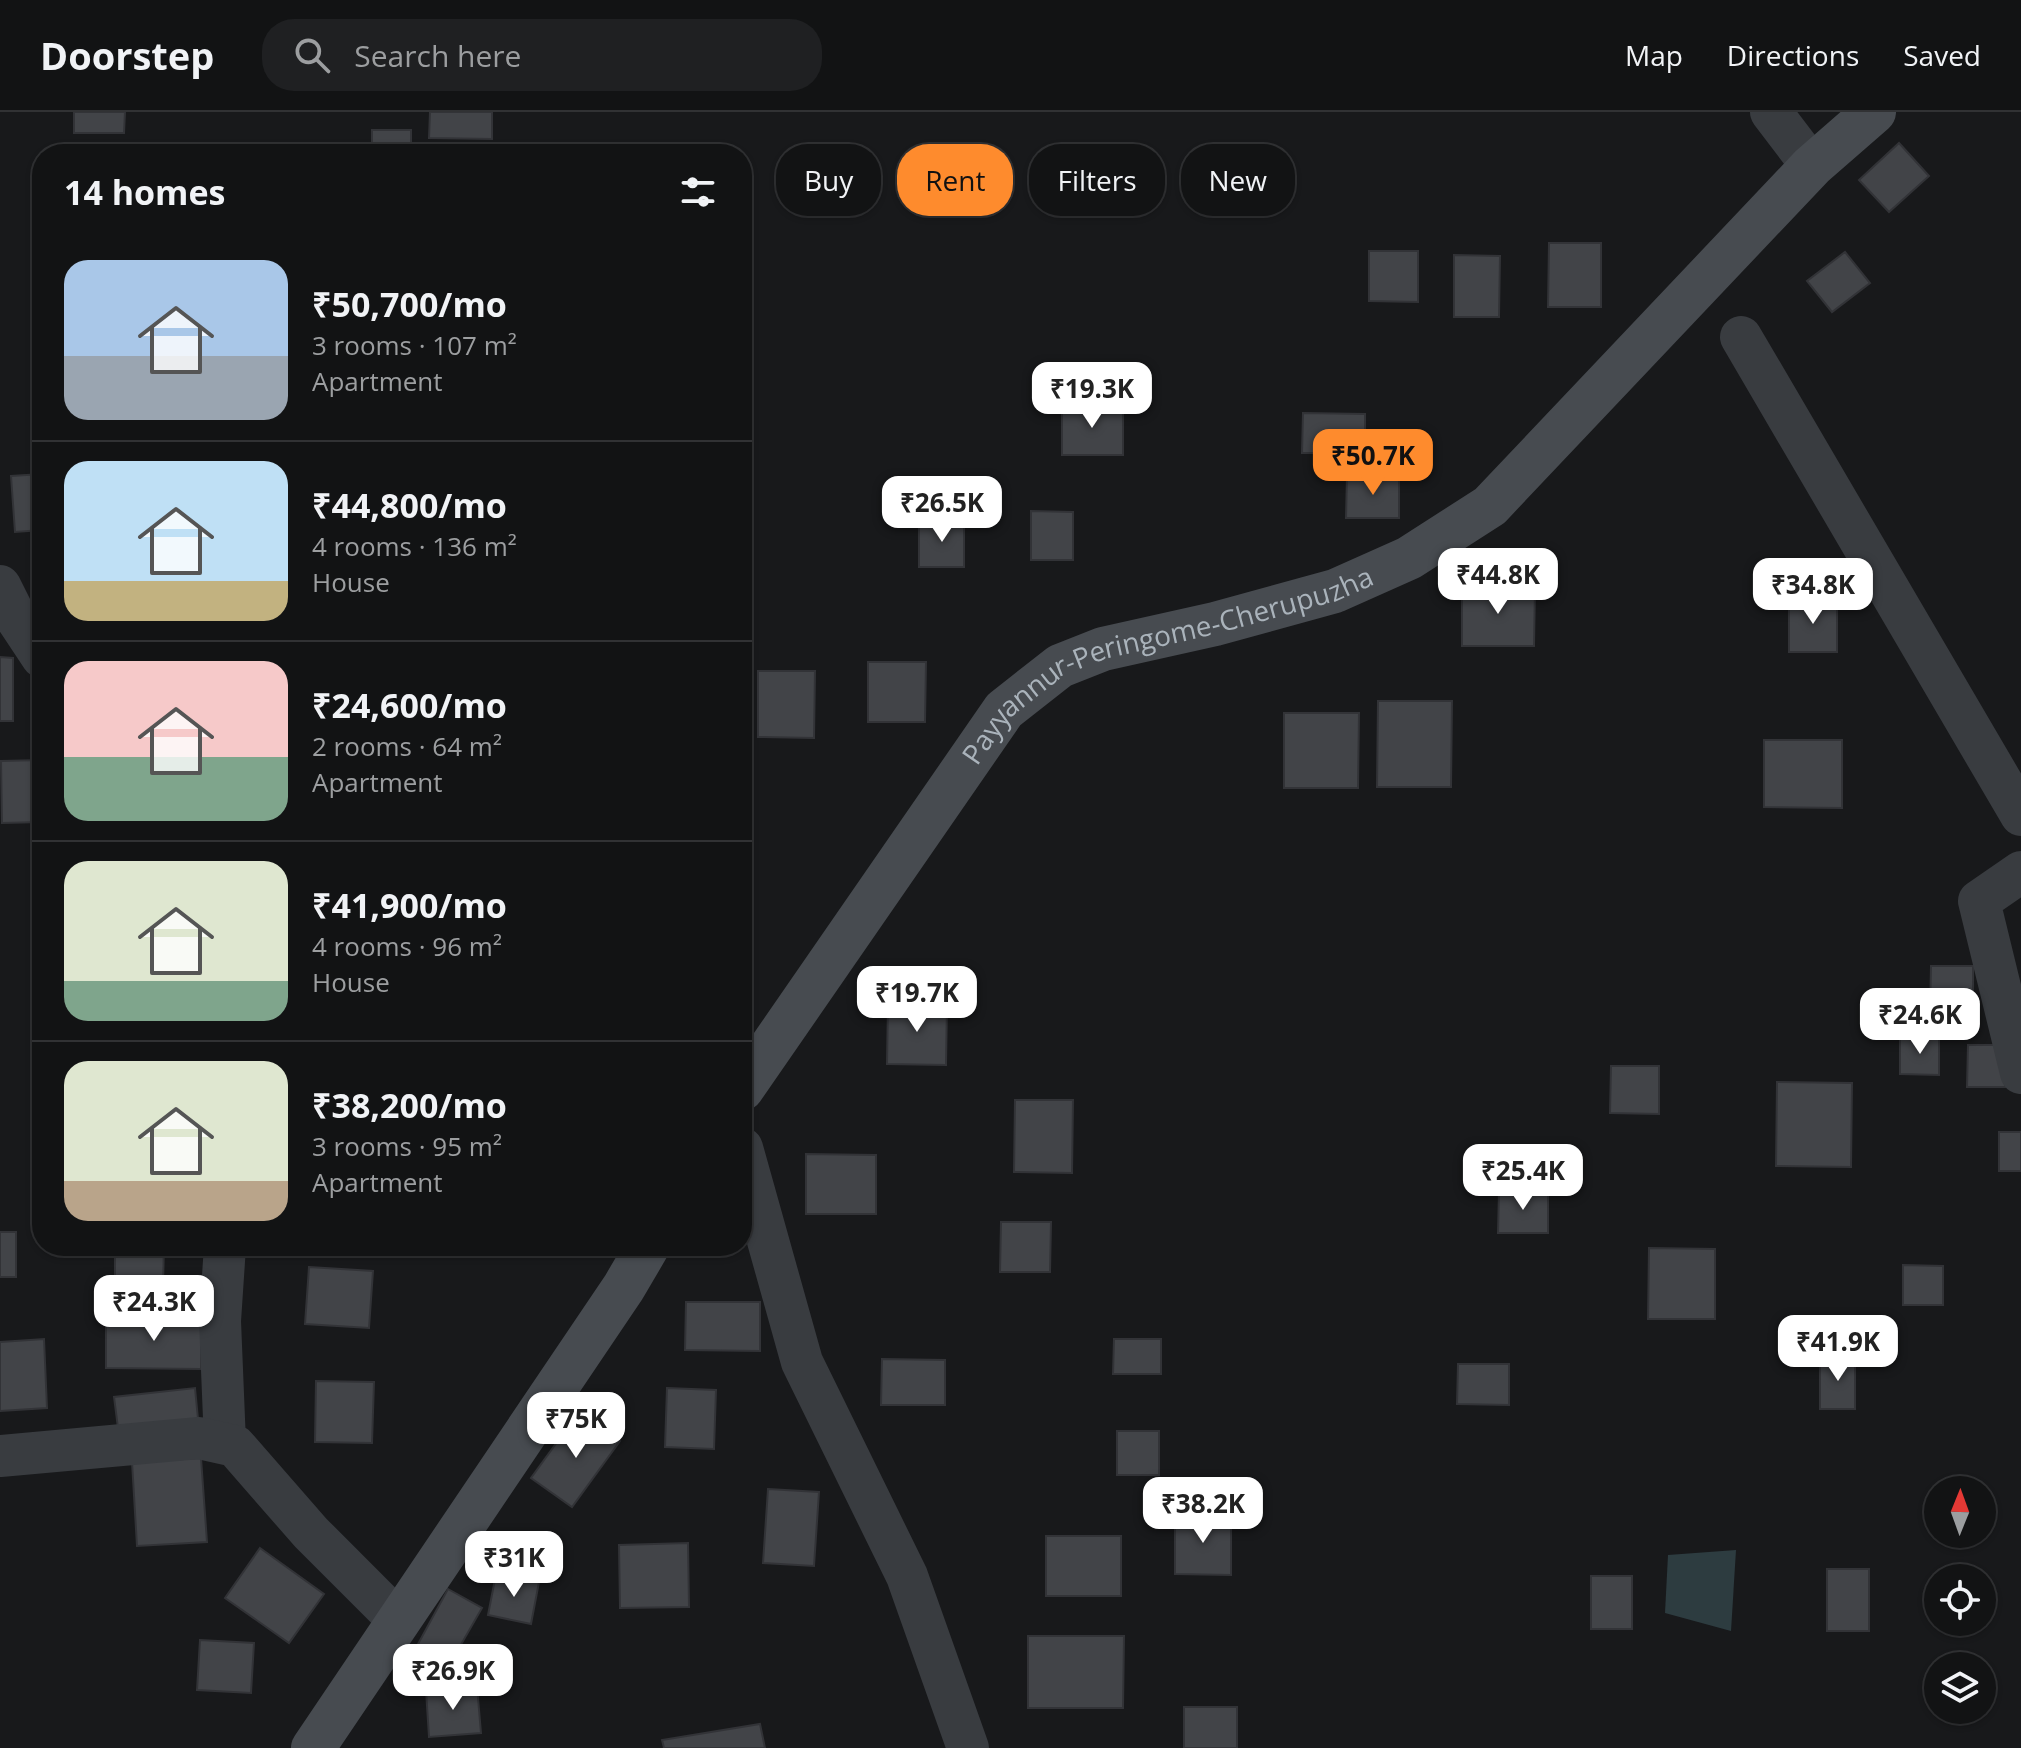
<!DOCTYPE html>
<html lang="en">
<head>
<meta charset="utf-8">
<style>
  body { margin:0; font-family:"Open Sans",sans-serif; background:#1f2022; color:#f1f3f6; height:100vh; display:flex; flex-direction:column; font-size:30px; white-space:nowrap }
  * { box-sizing:border-box; margin:0 }
  p { font-size:26px; color:#9c9ea0 }
  .icon { flex:none; width:44px; height:44px; fill:none; stroke:currentColor; stroke-width:2; stroke-linecap:round; stroke-linejoin:round }
  .map { position:relative; flex:1; overflow:hidden }
  .details { position:absolute; left:32px; top:32px; width:720px; height:1112px; display:flex; flex-direction:column; background:#121314; border-radius:32px; box-shadow:0 2px 6px #0004,0 0 0 2px #313234 }
  .details>* { flex:none }
  .banner { position:absolute; left:776px; top:32px; width:760px; height:72px; display:flex; gap:16px }
  .needle { width:52px; rotate:1deg }
  .buttons { position:absolute; left:1924px; top:1364px; display:grid; gap:16px }
  .buttons a { display:grid; place-items:center; width:72px; height:72px; border-radius:50%; background:#121314; box-shadow:0 2px 6px #0004,0 0 0 2px #313234; font-size:40px }
  .price { position:absolute; translate:-50% -68px; padding:0 18px; border-radius:16px; background:#fff; color:#222; font-size:26px; line-height:52px; filter:drop-shadow(0 2px 4px #0008) }
  .price::after { content:''; position:absolute; left:50%; top:48px; width:24px; height:18px; margin-left:-12px; background:inherit; clip-path:polygon(0 0,100% 0,50% 100%) }
  .price.current { background:#fe8b2d; color:#111 }
  ul { padding:0; list-style:none }
  li { display:flex; align-items:center; gap:24px; height:200px; padding:0 32px }
  li+li { border-top:2px solid #313234 }
  li span { display:grid; place-items:center; flex:none; width:224px; height:160px; border-radius:24px; color:#555 }
  li>.icon { margin-inline-start:auto }
  span .icon { width:96px; height:96px; fill:#fffc; stroke-width:1 }
  li b { font-size:34px }
  h2 { display:flex; justify-content:space-between; align-items:center; height:96px; padding:0 32px; font-size:34px }
  .chip { padding:0 28px; border-radius:32px; background:#121314; box-shadow:0 2px 6px #0004,0 0 0 2px #313234; font-size:28px; line-height:72px }
  .chip.current { background:#fe8b2d; color:#111 }
  header { display:flex; align-items:center; gap:48px; box-sizing:border-box; height:112px; padding:0 40px; background:#121314; border-bottom:2px solid #313234 }
  header strong { font-size:38px }
  nav { display:flex; gap:44px; margin-inline-start:auto; font-size:28px }
  .search { width:560px; height:72px; background:#1f2022; display:flex; align-items:center; gap:20px; box-sizing:border-box; padding:0 28px; border-radius:32px; color:#9c9ea0; font-size:30px }
  .map>svg:first-child { display:block }
  .water { fill:#2d3c40 }
  .building { fill:#424448; stroke:#323337; stroke-width:2 }
  .lines { fill:none; stroke-linecap:round; stroke-linejoin:round }
  .minor { stroke:#393c40; stroke-width:42 }
  .secondary { stroke:#474b50; stroke-width:44 }
  .labels { text-anchor:middle; stroke-width:7; stroke-linejoin:round; paint-order:stroke }
  .street-label { font-size:28px; fill:#aab3bb; stroke:#131416 }
</style>
</head>
<body>
<header>
<strong>Doorstep</strong>
<div class="search"><svg class="icon" aria-label="search" viewBox="0 0 24 24"><circle cx="10" cy="10" r="6"/><path d="M15 15l6 6"/></svg>Search here</div>
<nav><a>Map</a><a>Directions</a><a>Saved</a></nav>
</header>
<div class="map">
<svg width="2021" height="1636" viewBox="0 0 2021 1636">
  <rect width="100%" height="100%" fill="#18191b"/>
  <!-- water -->
  <path class="water" d="M1736 1438 1731 1519 1665 1501 1668 1443Z"/>
  <!-- building -->
  <g class="building">
    <path d="M74 0H125L124 21H74Z"/>
    <path d="M430 0H492V27L429 26Z"/>
    <rect x="372" y="18" width="39" height="24"/>
    <path d="M1899 31 1929 64 1889 100 1859 68Z"/>
    <path d="M1549 131H1601V195H1548Z"/>
    <path d="M1369 139H1418V190L1369 189Z"/>
    <path d="M1845 140 1870 171 1832 200 1807 169Z"/>
    <path d="M1454 143 1500 144 1499 205H1454Z"/>
    <rect x="1062" y="293" width="61" height="50"/>
    <path d="M1303 301 1365 302V341H1302Z"/>
    <path d="M42 362V418L15 420 11 364Z"/>
    <path d="M1347 363 1399 364V406H1346Z"/>
    <path d="M1031 399 1073 400V448H1031Z"/>
    <rect x="919" y="410" width="45" height="45"/>
    <path d="M1462 475H1535L1534 534H1462Z"/>
    <rect x="1789" y="488" width="48" height="52"/>
    <path d="M0 545 13 546V609H0Z"/>
    <path d="M868 550H926L925 610H868Z"/>
    <path d="M758 559H815L814 626 758 625Z"/>
    <path d="M1378 589H1452L1451 675H1377Z"/>
    <path d="M1284 601H1359L1358 676H1284Z"/>
    <path d="M1764 628H1842V696L1764 695Z"/>
    <path d="M42 648V710L2 711 1 649Z"/>
    <path d="M1931 854H1973V900H1930Z"/>
    <path d="M888 891H947L946 953 887 952Z"/>
    <path d="M1900 925H1939V963L1900 962Z"/>
    <path d="M1968 933H2005V975H1967Z"/>
    <path d="M1611 954H1659V1002L1610 1001Z"/>
    <path d="M1777 970 1852 971 1851 1055 1776 1054Z"/>
    <path d="M1015 988H1073L1072 1061 1014 1060Z"/>
    <rect x="1999" y="1020" width="22" height="39"/>
    <path d="M806 1042 876 1043V1102H806Z"/>
    <path d="M1499 1079 1548 1080V1121H1498Z"/>
    <path d="M1001 1110H1051L1050 1160H1000Z"/>
    <rect x="0" y="1120" width="16" height="45"/>
    <path d="M115 1134H164L163 1173H115Z"/>
    <path d="M1649 1136 1715 1137V1207H1648Z"/>
    <path d="M1903 1153 1943 1154V1193H1903Z"/>
    <path d="M309 1155 373 1159 369 1216 305 1212Z"/>
    <path d="M686 1190H760V1239L685 1238Z"/>
    <path d="M106 1205 201 1206V1257L106 1256Z"/>
    <path d="M44 1227 47 1296 0 1299V1230Z"/>
    <path d="M1114 1227H1161V1262H1113Z"/>
    <rect x="1820" y="1245" width="35" height="52"/>
    <path d="M882 1247 945 1248V1293H881Z"/>
    <path d="M1458 1252H1509V1293L1457 1292Z"/>
    <path d="M316 1269 374 1270 372 1331 315 1330Z"/>
    <path d="M195 1276 198 1307 118 1316 114 1285Z"/>
    <path d="M667 1276 716 1278 714 1337 665 1335Z"/>
    <path d="M579 1300 620 1329 572 1395 531 1366Z"/>
    <rect x="1117" y="1319" width="42" height="44"/>
    <path d="M201 1346 207 1430 137 1434 132 1350Z"/>
    <path d="M768 1377 819 1380 814 1454 763 1451Z"/>
    <path d="M1175 1403H1231V1463L1175 1462Z"/>
    <rect x="1046" y="1424" width="75" height="60"/>
    <path d="M688 1431 689 1495 620 1496 619 1433Z"/>
    <path d="M260 1436 324 1482 289 1531 225 1486Z"/>
    <rect x="1827" y="1457" width="42" height="62"/>
    <path d="M496 1462 539 1470 531 1512 488 1503Z"/>
    <rect x="1591" y="1464" width="41" height="53"/>
    <path d="M448 1477 482 1496 451 1550 418 1532Z"/>
    <path d="M1028 1524H1124L1123 1596H1028Z"/>
    <path d="M200 1528 254 1531 251 1581 197 1578Z"/>
    <path d="M477 1574 481 1621 429 1625 426 1578Z"/>
    <rect x="1184" y="1595" width="53" height="41"/>
    <path d="M760 1612 765 1636H664L662 1628Z"/>
  </g>
  <g class="lines">
    <!-- minor -->
    <g class="minor">
      <path d="M1771 0 1812 54"/>
      <path d="M1741 225 2021 703"/>
      <path d="M0 474 16 506 42 545"/>
      <path d="M2021 760 1979 789 2021 961"/>
      <path d="M742 1036 802 1250 907 1464 968 1636"/>
      <path d="M225 1331 220 1209 225 1134"/>
      <path d="M0 1344 199 1326 235 1334 311 1421 397 1507"/>
    </g>
    <!-- secondary -->
    <g class="secondary">
      <path id="s1" d="M742 977 1004 598 1060 554 1103 537 1215 512 1335 479 1409 446 1490 394 1812 54 1874 0"/>
      <path d="M313 1636 624 1175 648 1134"/>
    </g>
  </g>
  <g class="labels">
    <!-- street labels -->
    <g class="street-label">
      <text dy="10" stroke="none"><textPath href="#s1" startOffset="628">Payyannur-Peringome-Cherupuzha</textPath></text>
    </g>
  </g>
</svg>
<div class="buttons">
<a><svg class="needle" viewBox="-14 -14 28 28"><path d="M0-13l5 13h-10z" fill="#e53935"/><path d="M0 13l5-13h-10z" fill="#9c9ea0"/></svg></a>
<a><svg class="icon" aria-label="locate" viewBox="0 0 24 24"><circle cx="12" cy="12" r="6"/><path d="M12 2v4M12 18v4M2 12h4M18 12h4"/></svg></a>
<a><svg class="icon" aria-label="layers" viewBox="0 0 24 24"><path d="M12 4l9 5-9 5-9-5zM3 14l9 5 9-5"/></svg></a>
</div>
<b class="price" style="left:1092px;top:318px">₹19.3K</b>
<b class="price current" style="left:1373px;top:385px">₹50.7K</b>
<b class="price" style="left:942px;top:432px">₹26.5K</b>
<b class="price" style="left:1498px;top:504px">₹44.8K</b>
<b class="price" style="left:1813px;top:514px">₹34.8K</b>
<b class="price" style="left:917px;top:922px">₹19.7K</b>
<b class="price" style="left:1920px;top:944px">₹24.6K</b>
<b class="price" style="left:1523px;top:1100px">₹25.4K</b>
<b class="price" style="left:154px;top:1231px">₹24.3K</b>
<b class="price" style="left:1838px;top:1271px">₹41.9K</b>
<b class="price" style="left:576px;top:1348px">₹75K</b>
<b class="price" style="left:1203px;top:1433px">₹38.2K</b>
<b class="price" style="left:514px;top:1487px">₹31K</b>
<b class="price" style="left:453px;top:1600px">₹26.9K</b>
<div class="banner">
<a class="chip">Buy</a>
<a class="chip current">Rent</a>
<a class="chip">Filters</a>
<a class="chip">New</a>
</div>
<section class="details">
<h2>14 homes<svg class="icon" aria-label="filters" viewBox="0 0 24 24"><path d="M4 7h16M4 17h16"/><circle cx="9" cy="7" r="2"/><circle cx="15" cy="17" r="2"/></svg></h2>
<ul>
<li><span style="background:linear-gradient(#a9c7e8 60%,#9aa5b1 0)"><svg class="icon" aria-label="home" viewBox="0 0 24 24"><path d="M3 11l9-7 9 7M6 9v11h12V9"/></svg></span><div><b>₹50,700/mo</b><p>3 rooms · 107 m²</p><p>Apartment</p></div></li>
<li><span style="background:linear-gradient(#bfe0f5 75%,#c2b280 0)"><svg class="icon" aria-label="home" viewBox="0 0 24 24"><path d="M3 11l9-7 9 7M6 9v11h12V9"/></svg></span><div><b>₹44,800/mo</b><p>4 rooms · 136 m²</p><p>House</p></div></li>
<li><span style="background:linear-gradient(#f6c9c9 60%,#7fa58c 0)"><svg class="icon" aria-label="home" viewBox="0 0 24 24"><path d="M3 11l9-7 9 7M6 9v11h12V9"/></svg></span><div><b>₹24,600/mo</b><p>2 rooms · 64 m²</p><p>Apartment</p></div></li>
<li><span style="background:linear-gradient(#dfe7d0 75%,#7fa58c 0)"><svg class="icon" aria-label="home" viewBox="0 0 24 24"><path d="M3 11l9-7 9 7M6 9v11h12V9"/></svg></span><div><b>₹41,900/mo</b><p>4 rooms · 96 m²</p><p>House</p></div></li>
<li><span style="background:linear-gradient(#dfe7d0 75%,#b9a48a 0)"><svg class="icon" aria-label="home" viewBox="0 0 24 24"><path d="M3 11l9-7 9 7M6 9v11h12V9"/></svg></span><div><b>₹38,200/mo</b><p>3 rooms · 95 m²</p><p>Apartment</p></div></li>
</ul>
</section>
</div>
</body>
</html>
